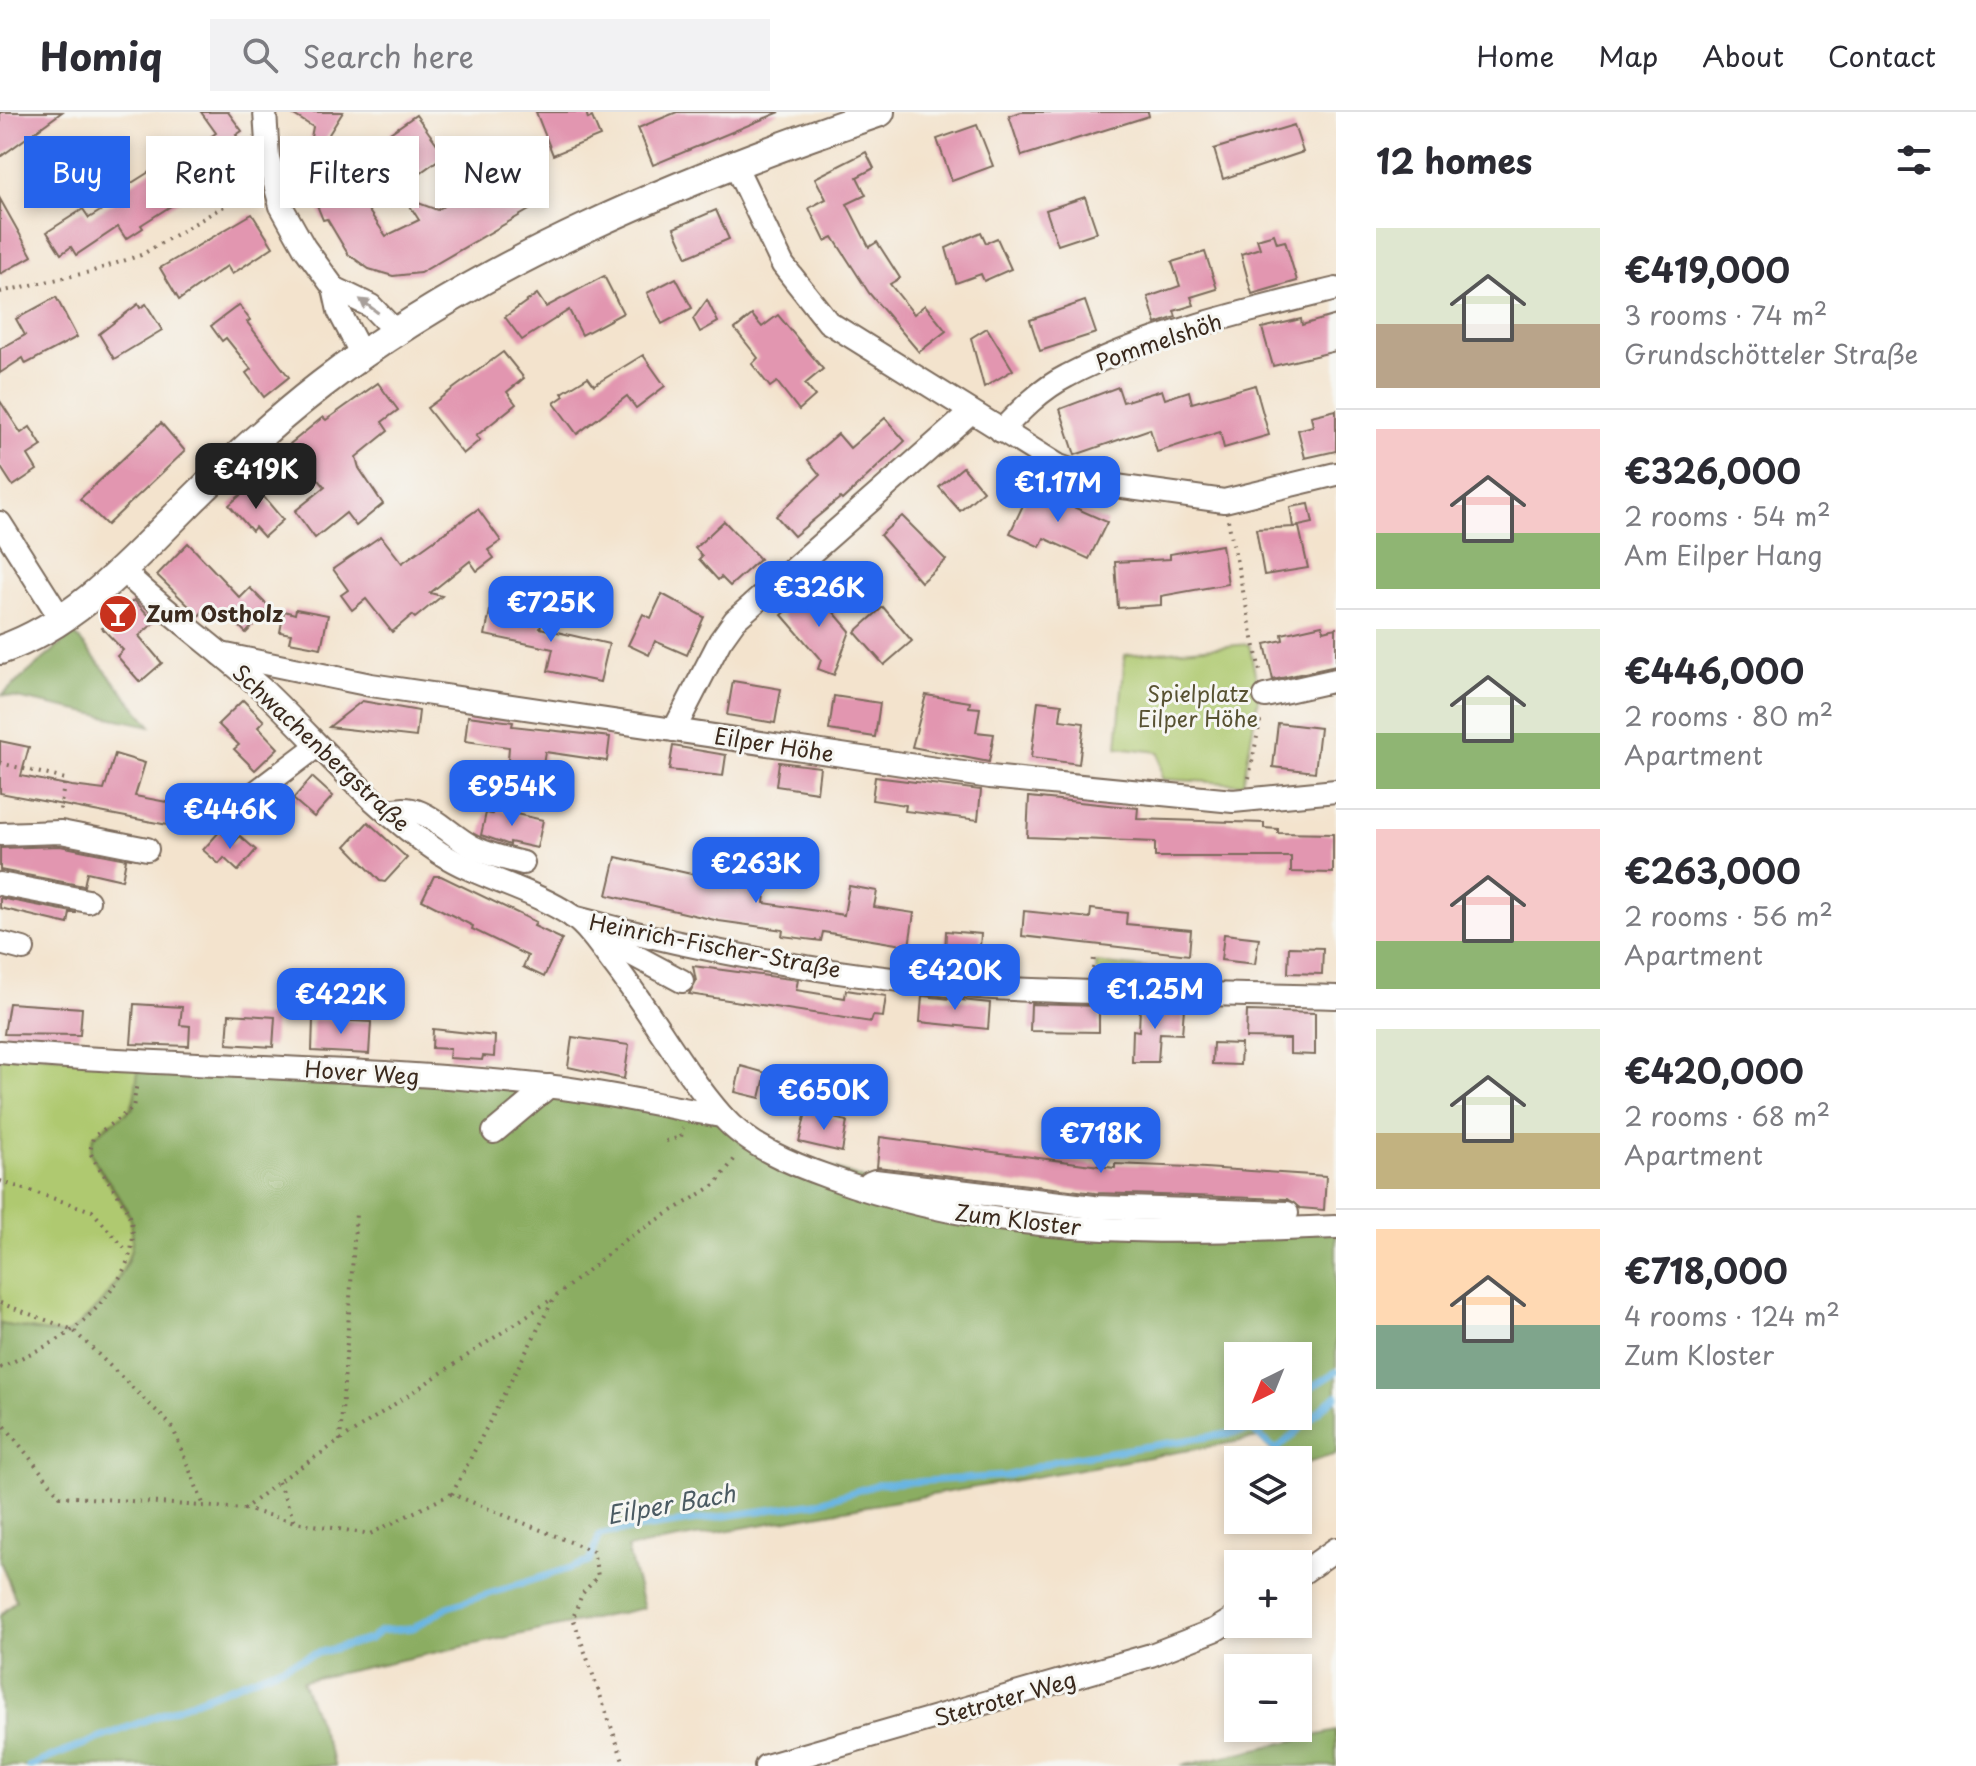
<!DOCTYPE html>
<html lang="en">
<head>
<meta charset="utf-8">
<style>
  body { margin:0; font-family:"Playpen Sans",sans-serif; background:#f2f2f3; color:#2b2b33; height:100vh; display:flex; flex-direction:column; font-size:30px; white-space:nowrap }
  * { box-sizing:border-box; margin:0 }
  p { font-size:26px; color:#7c7c81 }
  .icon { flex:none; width:44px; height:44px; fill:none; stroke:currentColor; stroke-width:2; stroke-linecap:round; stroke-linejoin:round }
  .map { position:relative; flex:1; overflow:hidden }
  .details { display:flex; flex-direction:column; background:#fff; width:640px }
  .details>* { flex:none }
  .banner { position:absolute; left:24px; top:24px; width:760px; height:72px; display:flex; gap:16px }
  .needle { width:52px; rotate:223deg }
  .controls { position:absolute; left:1224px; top:1230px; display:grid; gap:16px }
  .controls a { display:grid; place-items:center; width:88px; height:88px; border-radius:0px; background:#fff; box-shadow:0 4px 12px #0003; font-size:40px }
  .price { position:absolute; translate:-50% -68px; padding:0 18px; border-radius:16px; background:#2563eb; color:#fff; font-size:26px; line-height:52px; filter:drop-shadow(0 2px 4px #0008) }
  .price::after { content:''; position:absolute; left:50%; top:48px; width:24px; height:18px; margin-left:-12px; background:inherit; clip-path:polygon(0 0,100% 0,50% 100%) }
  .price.selected { background:#222; color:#fff }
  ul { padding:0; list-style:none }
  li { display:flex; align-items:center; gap:24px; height:200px; padding:0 40px }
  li+li { border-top:2px solid #e1e1e2 }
  li span { display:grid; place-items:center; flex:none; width:224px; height:160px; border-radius:0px; color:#555 }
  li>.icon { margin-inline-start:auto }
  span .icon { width:96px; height:96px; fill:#fffc; stroke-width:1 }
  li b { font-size:34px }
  h2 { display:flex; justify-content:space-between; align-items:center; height:96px; padding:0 40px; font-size:34px }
  .chip { padding:0 28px; border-radius:0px; background:#fff; box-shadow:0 4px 12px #0003; font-size:28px; line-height:72px }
  .chip.selected { background:#2563eb; color:#fff }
  header { display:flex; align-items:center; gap:48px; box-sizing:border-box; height:112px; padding:0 40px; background:#fff; border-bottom:2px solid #e1e1e2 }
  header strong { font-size:38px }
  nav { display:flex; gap:44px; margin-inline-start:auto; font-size:28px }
  .search { width:560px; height:72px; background:#f2f2f3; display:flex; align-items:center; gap:20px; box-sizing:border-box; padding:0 28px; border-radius:0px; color:#7c7c81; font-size:30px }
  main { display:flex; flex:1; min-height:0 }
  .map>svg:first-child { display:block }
  .green { fill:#afc96f; stroke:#757a46; stroke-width:2 }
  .forest { fill:#8bad62; stroke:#636c40; stroke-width:2; fill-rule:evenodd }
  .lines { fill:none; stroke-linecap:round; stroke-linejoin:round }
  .stream { stroke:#69b5e2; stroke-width:7 }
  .building { fill:#e296b0 }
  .minor-casing { stroke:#7b6b5b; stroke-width:26 }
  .major-casing { stroke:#7b6b5b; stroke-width:32 }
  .path { stroke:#7b6b5b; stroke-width:4; stroke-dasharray:2 6; stroke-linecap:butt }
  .minor { stroke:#fff; stroke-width:22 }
  .major { stroke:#fff; stroke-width:28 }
  .oneway { fill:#a79f9a }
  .labels { text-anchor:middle; stroke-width:6; stroke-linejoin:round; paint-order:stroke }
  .street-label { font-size:22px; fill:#3b2a1e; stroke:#f6f6f2 }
  .poi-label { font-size:22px; font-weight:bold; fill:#3b2a1e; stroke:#f6f6f2; text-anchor:start }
  .park-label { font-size:22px; fill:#585232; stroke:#f6f6f2 }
  .water-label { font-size:24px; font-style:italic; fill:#4b5b63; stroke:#f6f6f2 }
</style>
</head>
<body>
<header>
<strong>Homiq</strong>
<div class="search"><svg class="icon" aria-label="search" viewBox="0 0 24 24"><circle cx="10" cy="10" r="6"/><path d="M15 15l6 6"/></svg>Search here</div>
<nav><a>Home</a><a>Map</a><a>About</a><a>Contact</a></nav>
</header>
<main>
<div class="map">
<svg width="1336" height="1654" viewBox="0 0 1336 1654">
  <rect width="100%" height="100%" fill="#f6f6f2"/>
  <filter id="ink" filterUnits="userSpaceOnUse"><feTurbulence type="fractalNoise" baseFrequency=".0125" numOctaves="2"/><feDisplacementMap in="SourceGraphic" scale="16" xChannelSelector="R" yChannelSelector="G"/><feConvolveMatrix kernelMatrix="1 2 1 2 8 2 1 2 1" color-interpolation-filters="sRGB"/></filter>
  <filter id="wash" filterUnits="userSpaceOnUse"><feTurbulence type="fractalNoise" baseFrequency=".006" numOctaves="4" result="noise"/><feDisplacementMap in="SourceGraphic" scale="32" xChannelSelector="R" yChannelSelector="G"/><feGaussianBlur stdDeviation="1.8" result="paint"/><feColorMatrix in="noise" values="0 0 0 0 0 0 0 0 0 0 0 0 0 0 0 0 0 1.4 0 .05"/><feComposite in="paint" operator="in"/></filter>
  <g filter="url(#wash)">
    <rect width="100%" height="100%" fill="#f3e3cd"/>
    <!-- green -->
    <g class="green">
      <path d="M1249 532 1259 581 1243 672 1162 667 1159 640 1117 635 1125 543Z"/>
      <path d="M1096 851 1202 862 1212 867 1097 864Z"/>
      <path d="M0 939 139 952C136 980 137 1004 106 1013L97 1054C108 1071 123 1089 130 1108 144 1147 95 1203 65 1223L0 1212Z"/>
    </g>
    <!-- forest -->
    <g class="forest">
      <path d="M74 521 151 614 2 583Z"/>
      <path d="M139 952 481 968 722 1004 742 1023 968 1105 1336 1115V1342L1298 1354V1348H1282L1258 1326 627 1436 644 1496 302 1569 335 1654H0V1504L16 1488 0 1449V1212L65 1223C97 1202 141 1153 131 1110 125 1085 101 1063 90 1040L93 1025 133 996ZM1238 1244H1298V1304H1238Z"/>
      <path d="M1336 1619V1654H1181Z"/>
    </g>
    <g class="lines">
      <!-- stream -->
      <g class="stream">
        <path d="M1298 1283 1336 1260"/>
        <path d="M1259 1324 1270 1304"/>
        <path d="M29 1654 314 1542 370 1527 380 1519 413 1516 448 1495 589 1450 600 1423 608 1421 816 1391 879 1372 1006 1364 1058 1348 1252 1318 1276 1338 1336 1284"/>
      </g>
    </g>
    <g id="blocks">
      <!-- building -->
      <g class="building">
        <path d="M0 0H62L0 45Z"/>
        <path d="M201 0H228L242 19 236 23 243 33 230 42 237 52 141 113 143 116 126 127 118 115 76 143 71 135 61 142 47 120 83 97 89 106 123 85 119 79 157 55 160 59 216 21Z"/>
        <path d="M289 0H343L319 38 328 40 324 60 342 53 351 75 363 70 371 89 364 92 386 124 419 108 405 86 437 98 468 80 442 39 458 28 487 69 508 58 531 97 420 161 393 164 369 157 348 142 327 107 323 108 304 61 313 15Z"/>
        <path d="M536 0H586L588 7 592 5 600 24 553 43Z"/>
        <path d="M677 0H780L653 53 638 16Z"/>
        <path d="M1021 0H1148L1149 4 1022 44 1009 4Z"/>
        <path d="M416 3 445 43 403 73 386 49 402 37 390 21Z"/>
        <path d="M977 13 993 54 952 69 937 27Z"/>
        <path d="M1294 13 1303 40 1223 67 1214 37Z"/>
        <path d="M866 40 874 56 857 65 866 83 847 92 869 135 877 130 900 166 890 172 914 202 925 193 946 219 919 240 869 181 833 125 825 129 809 96 826 87 815 66Z"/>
        <path d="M1085 85 1097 120 1058 133 1046 98Z"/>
        <path d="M0 87 32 144 0 162Z"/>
        <path d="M716 98 729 127 687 145 674 116Z"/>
        <path d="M252 102 273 135 232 162 227 154 179 188 160 156Z"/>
        <path d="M981 120 986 131 997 126 1011 157 984 169 981 162 956 171 946 136Z"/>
        <path d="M1274 122 1277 131 1285 129 1297 169 1252 182 1241 142 1260 136 1257 127Z"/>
        <path d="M1205 140 1217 177 1191 185 1194 193 1174 199 1176 205 1156 212 1148 185 1180 174 1172 150Z"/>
        <path d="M604 164 623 201 582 223 569 198 522 228 505 205 537 182 546 195Z"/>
        <path d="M676 166 692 196 662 212 647 181Z"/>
        <path d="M56 185 77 225 26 252 23 246 0 261V237L25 223 16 207Z"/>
        <path d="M707 188 718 210 700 220 693 207Z"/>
        <path d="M1085 189 1096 221 1040 239 1030 208Z"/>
        <path d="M138 192 140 196 146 192 162 218 114 247 99 222Z"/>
        <path d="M239 193 250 208 247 210 289 265 264 285 246 261 251 257 226 226 222 229 211 214Z"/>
        <path d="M752 203 762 215 778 203 823 257 805 272 815 284 799 298 777 270 770 275 752 252 758 246 735 217Z"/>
        <path d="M1336 203V239L1273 254 1262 216 1301 207 1302 213Z"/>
        <path d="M987 216 1013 258 984 275 971 226Z"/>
        <path d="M503 240 524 266 507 280 516 292 476 324 480 328 463 342 427 296Z"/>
        <path d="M643 243 665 274 636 296 627 284 577 322 554 291 564 284 562 281 588 265 594 273Z"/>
        <path d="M378 271 398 298 382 310 388 319 356 345 359 356 383 392 356 414 346 401 315 426 295 399 325 375 290 332 323 305 326 308Z"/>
        <path d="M1255 273 1269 323 1224 336 1220 320 1157 340 1150 317 1075 343 1060 297 1118 275 1123 290 1162 278 1165 287 1189 279 1192 291Z"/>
        <path d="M0 289 21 321 30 315 42 334 28 343 37 358 13 374 0 354Z"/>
        <path d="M1336 298V339L1305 346 1298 318 1313 314 1311 304Z"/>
        <path d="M885 306 905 329 842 388 840 386 794 424 776 404 820 363 808 348 838 322 850 336Z"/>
        <path d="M161 311 185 339 107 413 80 387Z"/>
        <path d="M963 355 983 379 960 399 939 375Z"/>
        <path d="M253 372 283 408 264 425 255 415 252 419 229 393Z"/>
        <path d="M1031 376 1107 410 1089 447 1044 426 1040 435 1010 421Z"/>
        <path d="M1309 392 1313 411 1294 415H1299L1308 456 1264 463 1256 417 1293 415 1290 395Z"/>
        <path d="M478 397 501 429 488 438 494 446 477 459 470 449 430 481 442 484 415 506 412 503 392 520 366 487 352 498 341 483 348 478 333 457 381 424 402 451Z"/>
        <path d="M902 404 946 448 921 470 880 423Z"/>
        <path d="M724 409 760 447 730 474 721 465 718 468 699 447 702 444 695 436Z"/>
        <path d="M188 431 240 486 250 476 270 496 246 521 226 501 221 505 204 498 199 504 157 463Z"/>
        <path d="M1222 433 1228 472 1161 484V493L1118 496 1115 450 1170 447V442Z"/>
        <path d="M813 476 850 519 834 563 818 557 821 548 782 503Z"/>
        <path d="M662 482 704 505 687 543 655 529 649 543 628 533 643 502 651 506Z"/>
        <path d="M134 488 155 510 139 524 162 551 140 570 117 544 123 538 102 516Z"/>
        <path d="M491 494 517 499 516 505 542 510 540 516 609 532 600 570 548 559 553 537 485 523Z"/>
        <path d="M883 495 912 529 884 553 855 520Z"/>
        <path d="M296 497 328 503 321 536 289 530 291 522 280 520 284 499 295 502Z"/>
        <path d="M1322 513 1324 519 1336 516V554L1273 568 1265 532 1283 528 1282 522Z"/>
        <path d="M733 569 781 577 775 611 727 603Z"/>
        <path d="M926 583 970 590 969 595 980 596 976 620 994 622 989 650 912 635Z"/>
        <path d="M834 584 880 591 875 625 829 618Z"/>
        <path d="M243 588 264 609 258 615 278 636 255 658 234 637 239 633 218 612Z"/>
        <path d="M362 589 419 599 416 625 329 615Z"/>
        <path d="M1038 589 1062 592 1060 608 1084 611 1079 652 1031 646Z"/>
        <path d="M468 604 513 610 512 614 610 625 607 649 545 640 543 652 508 648 509 635 465 629Z"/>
        <path d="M1278 611 1320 616 1315 660 1273 655Z"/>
        <path d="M0 629 29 635 21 664 72 674 104 678 115 642 145 651 135 684 172 691 168 713 0 681Z"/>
        <path d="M673 634 726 643 723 664 669 658Z"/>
        <path d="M779 650 820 655 817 680 776 674Z"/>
        <path d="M312 665 333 684 314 705 293 687Z"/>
        <path d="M875 665 981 678 978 708 905 699 906 693 872 688Z"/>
        <path d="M1029 685 1138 696 1137 707 1264 711V716L1278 717V721L1333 722V761L1291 760V745H1155V730L1027 725Z"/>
        <path d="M493 697 543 708 537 736 510 730V733L481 723 486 701 492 702Z"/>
        <path d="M368 710 407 746 385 770 380 769 346 734Z"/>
        <path d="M220 719 233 732 240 724 256 738 238 759 224 746 219 752 203 738Z"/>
        <path d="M60 734 126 747 122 768 87 760 84 774 0 758V736Z"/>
        <path d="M616 745 740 773 741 769 766 773 764 791 844 803 849 774 877 779 874 795 914 801 909 834 823 820 821 829 782 824 783 818 719 809 607 783Z"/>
        <path d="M434 764H441L536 810 534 814 562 827 544 865 523 855 528 844 472 817 473 814 422 788Z"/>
        <path d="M0 786 77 801H70L68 812 0 796Z"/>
        <path d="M1091 797 1127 801 1126 812 1191 818 1189 843 1022 824 1024 799 1090 806Z"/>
        <path d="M946 819 981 822 979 847 945 845Z"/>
        <path d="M1224 822 1259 826 1255 852 1221 848Z"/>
        <path d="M1289 835 1323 836 1322 862 1288 861Z"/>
        <path d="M693 854 798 868 796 878 845 886 846 878 886 884 883 905 873 904 871 910 689 882 696 869Z"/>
        <path d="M922 884 990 891 988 917 920 910Z"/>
        <path d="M9 891 82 896 80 923 4 922Z"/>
        <path d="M134 892 182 895 180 913 190 914 189 934 131 932Z"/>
        <path d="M1031 892 1099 894V920L1030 919Z"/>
        <path d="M1140 895 1184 896 1182 922 1160 921 1158 950H1132L1133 918 1139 919Z"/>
        <path d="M1247 899 1315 901V943L1290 942V927L1246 926Z"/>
        <path d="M229 902 275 905 273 935 227 932Z"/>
        <path d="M313 907 371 910 369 942 312 939Z"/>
        <path d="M433 917 495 924 494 945 483 944 482 948 449 946 450 937 432 936Z"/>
        <path d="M572 925 629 933 624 967 568 955Z"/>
        <path d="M1213 931 1241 932 1240 953 1212 952Z"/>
        <path d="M741 954 766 961 760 986 735 980Z"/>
        <path d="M806 1000 847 1009 842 1040 799 1030Z"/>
        <path d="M880 1025 1115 1056V1052L1190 1055 1326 1064 1324 1098 1300 1096 1287 1087 1095 1081 877 1055Z"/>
      </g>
    </g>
  </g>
  <g filter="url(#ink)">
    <use href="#blocks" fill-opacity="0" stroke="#7b6b5b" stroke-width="2"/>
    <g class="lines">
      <defs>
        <g id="minor">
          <path d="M265 0 268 46 281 94 304 135 334 176 339 199 362 243"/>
          <path d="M735 53 783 153 828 210 1059 354 1116 374 1224 389 1336 362"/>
          <path d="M334 176 371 194 397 221"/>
          <path d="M1001 319C1021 298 1041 277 1067 264 1144 223 1251 198 1336 177"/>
          <path d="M0 411 61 507"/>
          <path d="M122 458C166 501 217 536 262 577 320 632 372 697 440 741 481 767 532 777 572 804 589 816 603 838 615 854 652 902 682 958 722 1004 748 1034 792 1052 829 1065 993 1126 1163 1122 1336 1115"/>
          <path d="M221 542 371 573 990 665 1233 689 1336 679"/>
          <path d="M1265 584 1336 568"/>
          <path d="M674 618 720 529 735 508 970 301"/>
          <path d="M231 699 317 634"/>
          <path d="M388 700C423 687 445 721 473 735 489 743 506 747 523 751"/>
          <path d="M0 722 61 720 147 737"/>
          <path d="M0 772 88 789"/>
          <path d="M573 805C722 845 879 872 1033 878 1134 882 1235 882 1336 885"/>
          <path d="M596 823 682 869"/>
          <path d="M0 831 23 837"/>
          <path d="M0 940C184 956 370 954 554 975 610 981 666 995 722 1004"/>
          <path d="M494 1020 549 974"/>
          <path d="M870 1071 875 1069 1094 1095 1287 1101"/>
          <path d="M1298 1464 1336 1437"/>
          <path d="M766 1654 1151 1543 1215 1518 1238 1504"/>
        </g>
        <path id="major" d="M0 538C76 512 130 450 185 395 228 352 273 310 321 273 480 150 690 64 880 0"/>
      </defs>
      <!-- minor casing -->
      <use href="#minor" class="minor-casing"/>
      <!-- major casing -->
      <use href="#major" class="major-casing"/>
      <!-- path -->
      <g class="path">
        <path d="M0 180 90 160 141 143 253 77"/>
        <path d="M1228 408 1261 564"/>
        <path d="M0 651 65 667 60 698"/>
        <path d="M1249 666 1261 604"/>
        <path d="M1093 857 1094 845"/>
        <path d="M666 1029 681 1025 683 1016"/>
        <path d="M0 1069 92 1099 128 1140"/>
        <path d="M0 1191 73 1218 172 1314 204 1394"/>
        <path d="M0 1256C23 1244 51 1234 71 1219 100 1197 142 1150 131 1110 124 1085 101 1063 90 1040L93 1025 133 996 137 970"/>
        <path d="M0 1308 60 1384 244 1397 278 1370 552 1187"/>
        <path d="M340 1329 356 1101"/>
        <path d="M278 1370 295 1410 370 1422 451 1382"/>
        <path d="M244 1397 295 1410"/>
        <path d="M625 1654 573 1506 582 1482 598 1464 593 1439 452 1382 554 1186 626 1127 715 1073 736 1045"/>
      </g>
      <!-- minor -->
      <use href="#minor" class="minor"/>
      <!-- major -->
      <use href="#major" class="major"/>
    </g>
    <!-- one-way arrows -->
    <defs><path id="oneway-solid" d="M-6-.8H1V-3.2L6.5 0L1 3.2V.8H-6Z" transform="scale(2)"/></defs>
    <use class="oneway" href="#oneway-solid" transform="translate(369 194) rotate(-143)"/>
  </g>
  <!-- icons -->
  <defs>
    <symbol id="bar-disc" viewBox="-11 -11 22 22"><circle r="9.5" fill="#c8321e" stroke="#f6f6f2"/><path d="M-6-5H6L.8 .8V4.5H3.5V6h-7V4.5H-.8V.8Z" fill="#fff"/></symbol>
  </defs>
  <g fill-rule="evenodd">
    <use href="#bar-disc" x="96" y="480" width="44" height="44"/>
  </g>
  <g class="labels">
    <!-- street labels -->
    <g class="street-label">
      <text transform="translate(1159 230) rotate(-19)" y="8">Pommelshöh</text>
      <text transform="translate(774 633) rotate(9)" y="8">Eilper Höhe</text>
      <text transform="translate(321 636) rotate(43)" y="8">Schwachenbergstraße</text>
      <text transform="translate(715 834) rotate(11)" y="8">Heinrich-Fischer-Straße</text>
      <text transform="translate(362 961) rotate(4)" y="8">Hover Weg</text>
      <text transform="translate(1018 1108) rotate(7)" y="8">Zum Kloster</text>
      <text transform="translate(1005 1587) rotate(-16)" y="8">Stetroter Weg</text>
    </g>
    <!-- poi labels -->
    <g class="poi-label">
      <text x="146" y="510">Zum Ostholz</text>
    </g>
    <!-- park labels -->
    <g class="park-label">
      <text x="1198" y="590">Spielplatz<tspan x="1198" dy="25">Eilper Höhe</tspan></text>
    </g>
    <!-- water labels -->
    <g class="water-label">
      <text transform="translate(671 1393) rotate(-10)" y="8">Eilper Bach</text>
    </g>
  </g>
</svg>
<div class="controls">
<a><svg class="needle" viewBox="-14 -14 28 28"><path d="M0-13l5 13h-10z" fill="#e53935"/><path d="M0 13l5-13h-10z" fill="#7c7c81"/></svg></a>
<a><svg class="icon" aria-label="layers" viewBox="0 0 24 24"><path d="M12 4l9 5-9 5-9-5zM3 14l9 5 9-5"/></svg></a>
<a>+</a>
<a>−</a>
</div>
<b class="price selected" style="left:256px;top:399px">€419K</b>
<b class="price" style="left:1058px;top:412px">€1.17M</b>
<b class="price" style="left:819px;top:517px">€326K</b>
<b class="price" style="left:551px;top:532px">€725K</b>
<b class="price" style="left:512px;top:716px">€954K</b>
<b class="price" style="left:230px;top:739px">€446K</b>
<b class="price" style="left:756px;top:793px">€263K</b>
<b class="price" style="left:955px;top:900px">€420K</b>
<b class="price" style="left:1155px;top:919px">€1.25M</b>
<b class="price" style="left:341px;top:924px">€422K</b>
<b class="price" style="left:824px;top:1020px">€650K</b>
<b class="price" style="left:1101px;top:1063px">€718K</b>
<div class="banner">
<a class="chip selected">Buy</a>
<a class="chip">Rent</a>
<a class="chip">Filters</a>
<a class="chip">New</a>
</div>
</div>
<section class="details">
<h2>12 homes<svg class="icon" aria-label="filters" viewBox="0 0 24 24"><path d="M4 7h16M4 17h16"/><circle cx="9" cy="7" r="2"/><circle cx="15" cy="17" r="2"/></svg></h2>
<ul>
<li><span style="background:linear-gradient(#dfe7d0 60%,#b9a48a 0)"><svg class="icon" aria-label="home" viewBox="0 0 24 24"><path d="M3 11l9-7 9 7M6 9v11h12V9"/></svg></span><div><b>€419,000</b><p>3 rooms · 74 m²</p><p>Grundschötteler Straße</p></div></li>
<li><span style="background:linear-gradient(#f6c9c9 65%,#8fb573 0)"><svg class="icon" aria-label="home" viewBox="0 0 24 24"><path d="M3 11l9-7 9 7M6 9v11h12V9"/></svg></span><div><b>€326,000</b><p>2 rooms · 54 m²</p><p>Am Eilper Hang</p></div></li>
<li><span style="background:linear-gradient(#dfe7d0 65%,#8fb573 0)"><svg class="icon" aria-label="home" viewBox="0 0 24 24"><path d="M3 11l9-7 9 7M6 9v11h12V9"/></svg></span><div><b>€446,000</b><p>2 rooms · 80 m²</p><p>Apartment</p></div></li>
<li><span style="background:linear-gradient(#f6c9c9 70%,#8fb573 0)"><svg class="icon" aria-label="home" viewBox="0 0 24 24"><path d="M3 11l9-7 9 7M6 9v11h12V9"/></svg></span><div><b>€263,000</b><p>2 rooms · 56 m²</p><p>Apartment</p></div></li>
<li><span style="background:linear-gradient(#dfe7d0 65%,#c2b280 0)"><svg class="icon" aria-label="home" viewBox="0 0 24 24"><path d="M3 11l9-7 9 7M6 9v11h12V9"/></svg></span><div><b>€420,000</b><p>2 rooms · 68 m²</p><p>Apartment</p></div></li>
<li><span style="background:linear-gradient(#ffd9b3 60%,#7fa58c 0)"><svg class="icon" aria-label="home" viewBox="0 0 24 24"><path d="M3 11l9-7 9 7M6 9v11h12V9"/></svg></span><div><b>€718,000</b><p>4 rooms · 124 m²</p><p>Zum Kloster</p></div></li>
</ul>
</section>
</main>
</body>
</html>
